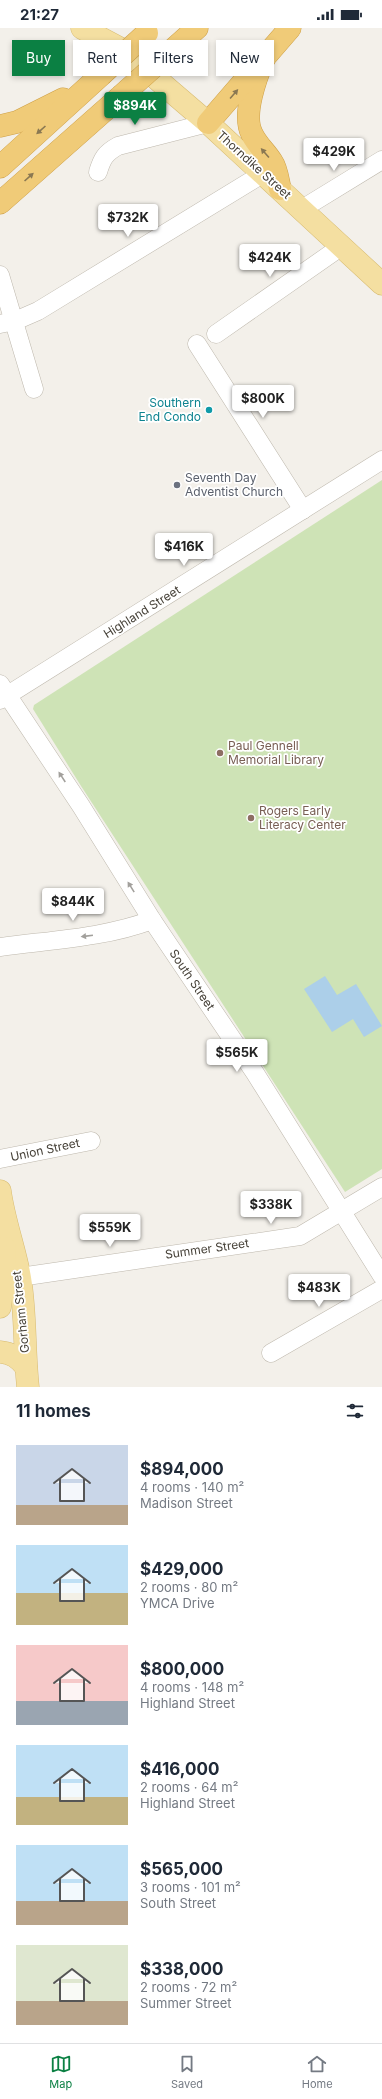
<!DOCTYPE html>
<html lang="en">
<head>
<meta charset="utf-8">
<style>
  body { margin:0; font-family:Inter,sans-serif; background:#f2f2f3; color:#1f2937; height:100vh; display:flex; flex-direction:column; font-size:15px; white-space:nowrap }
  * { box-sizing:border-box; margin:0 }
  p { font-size:13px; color:#747a83 }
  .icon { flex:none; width:22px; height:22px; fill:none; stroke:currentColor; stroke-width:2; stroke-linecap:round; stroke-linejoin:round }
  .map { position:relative; height:1359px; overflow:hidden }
  .side { display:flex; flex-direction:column; background:#fff; flex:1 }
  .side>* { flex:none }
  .hud { position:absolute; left:12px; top:12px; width:358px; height:36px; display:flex; gap:8px }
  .price { position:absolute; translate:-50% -34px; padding:0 9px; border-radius:4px; background:#fff; color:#222; font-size:13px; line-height:26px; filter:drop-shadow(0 1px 2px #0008) }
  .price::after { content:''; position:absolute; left:50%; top:24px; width:12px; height:9px; margin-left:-6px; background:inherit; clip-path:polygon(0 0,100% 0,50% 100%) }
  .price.current { background:#0b8043; color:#fff }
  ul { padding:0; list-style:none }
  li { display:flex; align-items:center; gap:12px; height:100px; padding:0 16px }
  li span { display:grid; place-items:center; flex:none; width:112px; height:80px; border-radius:0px; color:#555 }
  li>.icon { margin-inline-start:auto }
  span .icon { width:48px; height:48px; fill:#fffc; stroke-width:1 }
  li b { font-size:17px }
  h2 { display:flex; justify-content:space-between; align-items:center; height:48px; padding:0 16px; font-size:17px }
  .tag { padding:0 14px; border-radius:0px; background:#fff; box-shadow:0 2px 6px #0003; font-size:14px; line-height:36px }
  .tag.current { background:#0b8043; color:#fff }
  .status { display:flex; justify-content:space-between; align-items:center; height:28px; padding:0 20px; background:#fff; direction:ltr }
  .status svg { height:11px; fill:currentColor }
  .tabs { display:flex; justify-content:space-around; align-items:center; height:56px; border-top:1px solid #e0e1e3; background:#fff; font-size:11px; color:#747a83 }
  .tabs a { display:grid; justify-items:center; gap:2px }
  .tabs .current { color:#0b8043 }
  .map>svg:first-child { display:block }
  .green { fill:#cee3b6 }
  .water { fill:#accfe9 }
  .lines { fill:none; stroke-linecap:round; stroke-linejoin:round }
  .minor-casing { stroke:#beb8ad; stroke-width:19 }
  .major-casing { stroke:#d8bc72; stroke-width:23 }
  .highway-casing { stroke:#cea048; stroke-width:23 }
  .minor { stroke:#fff; stroke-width:18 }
  .major { stroke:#f4dfa1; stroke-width:22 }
  .highway { stroke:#f0cb78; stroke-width:22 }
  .highway-bridge-casing { stroke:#cea048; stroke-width:23; stroke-linecap:butt }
  .highway-bridge { stroke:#f0cb78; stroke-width:22 }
  .oneway { fill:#8a7852 }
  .oneway2 { fill:#a2a09c }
  .culture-dot { fill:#0f9aa8; stroke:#fff; stroke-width:1.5 }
  .worship-dot { fill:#6b7280; stroke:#fff; stroke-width:1.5 }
  .education-dot { fill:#8d6e63; stroke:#fff; stroke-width:1.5 }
  .labels { text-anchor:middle; stroke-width:3.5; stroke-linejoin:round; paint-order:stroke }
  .street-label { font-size:12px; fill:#464138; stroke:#fff }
  .culture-label { font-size:12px; fill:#0d838f; stroke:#fff; text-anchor:end }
  .worship-label { font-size:12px; fill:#5b616d; stroke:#fff; text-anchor:start }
  .education-label { font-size:12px; fill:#785e54; stroke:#fff; text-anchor:start }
</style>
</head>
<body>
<div class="status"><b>21:27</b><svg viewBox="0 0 49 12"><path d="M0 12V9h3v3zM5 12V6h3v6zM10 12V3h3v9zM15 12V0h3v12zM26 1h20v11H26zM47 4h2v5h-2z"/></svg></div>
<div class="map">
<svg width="382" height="1359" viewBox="0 0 382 1359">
  <rect width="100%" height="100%" fill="#f3f0ea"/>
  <!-- green -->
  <path class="green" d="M382 452V1141L345 1164 81 758 33 681 34 677Z"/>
  <!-- water -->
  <path class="water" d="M325 948 337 967 356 956 382 998 364 1009 353 991 332 1004 304 961Z"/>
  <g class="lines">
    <defs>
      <g id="minor">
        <path d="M98 144C102 131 105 125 118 118L208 95"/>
        <path d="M302 181 382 132"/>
        <path d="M0 247 34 361"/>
        <path d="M0 296 15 293 38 283 264 145"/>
        <path d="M216 306 342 218"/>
        <path d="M197 316 303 482"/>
        <path d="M0 656 81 778 152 892 255 1045 382 1248"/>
        <path d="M0 672 382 432"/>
        <path d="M0 919C51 912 104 910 152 892"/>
        <path d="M0 1131 91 1113"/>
        <path d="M20 1249 300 1208 382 1159"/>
        <path d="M271 1325 382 1261"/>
      </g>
      <g id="major">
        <path d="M82 0 123 22 208 95 382 256"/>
        <path d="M0 1163C4 1193 15 1221 20 1250 26 1286 24 1323 28 1359"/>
        <path d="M0 1279 4 1244 5 1220"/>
        <path d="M0 1324C12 1325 19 1330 26 1339"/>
      </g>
      <g id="highway">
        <path d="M169 25 197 0"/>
        <path d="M264 31C256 49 242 87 252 106 257 117 266 124 272 134 277 141 278 152 280 161"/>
        <path d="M208 95 290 0"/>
        <path d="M0 98 17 94 63 71"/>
        <path d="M0 139 101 47"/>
        <path d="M0 175 121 68"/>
      </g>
    </defs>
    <!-- minor casing -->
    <use href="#minor" class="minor-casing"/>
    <!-- major casing -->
    <use href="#major" class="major-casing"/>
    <!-- highway casing -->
    <use href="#highway" class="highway-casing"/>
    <!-- minor -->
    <use href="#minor" class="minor"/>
    <!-- major -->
    <use href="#major" class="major"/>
    <!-- highway -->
    <use href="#highway" class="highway"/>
    <defs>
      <g id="highway-bridge">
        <path d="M101 47 147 5"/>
        <path d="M121 68 169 25"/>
      </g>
    </defs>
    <!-- highway-bridge casing -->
    <use href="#highway-bridge" class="highway-bridge-casing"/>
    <!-- highway-bridge -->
    <use href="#highway-bridge" class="highway-bridge"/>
  </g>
  <!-- one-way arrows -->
  <defs><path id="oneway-solid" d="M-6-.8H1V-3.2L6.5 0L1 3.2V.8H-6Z"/></defs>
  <g class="oneway">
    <use href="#oneway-solid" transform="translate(234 66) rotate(-49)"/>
    <use href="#oneway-solid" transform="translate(41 102) rotate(138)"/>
    <use href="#oneway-solid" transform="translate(265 125) rotate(-131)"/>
    <use href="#oneway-solid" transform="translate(29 149) rotate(-42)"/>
  </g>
  <g class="oneway2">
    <use href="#oneway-solid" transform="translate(62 749) rotate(-123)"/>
    <use href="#oneway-solid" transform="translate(131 859) rotate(-122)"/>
    <use href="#oneway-solid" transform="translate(87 908) rotate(173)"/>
  </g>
  <!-- markers -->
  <circle class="culture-dot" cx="209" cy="382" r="4"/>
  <circle class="worship-dot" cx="177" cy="457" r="4"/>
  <g class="education-dot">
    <circle cx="220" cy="725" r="4"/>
    <circle cx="251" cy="790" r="4"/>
  </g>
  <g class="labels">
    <!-- street labels -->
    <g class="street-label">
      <text transform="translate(254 137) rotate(42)" y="4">Thorndike Street</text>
      <text transform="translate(142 584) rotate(-32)" y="4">Highland Street</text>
      <text transform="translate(192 952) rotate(56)" y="4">South Street</text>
      <text transform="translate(45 1122) rotate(-12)" y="4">Union Street</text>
      <text transform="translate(207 1221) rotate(-8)" y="4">Summer Street</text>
      <text transform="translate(21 1284) rotate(-96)" y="4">Gorham Street</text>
    </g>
    <!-- culture labels -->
    <g class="culture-label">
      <text x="201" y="379">Southern<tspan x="201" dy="14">End Condo</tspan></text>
    </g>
    <!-- worship labels -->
    <g class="worship-label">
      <text x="185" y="454">Seventh Day<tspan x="185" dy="14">Adventist Church</tspan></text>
    </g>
    <!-- education labels -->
    <g class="education-label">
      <text x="228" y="722">Paul Gennell<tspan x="228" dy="14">Memorial Library</tspan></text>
      <text x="259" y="787">Rogers Early<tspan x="259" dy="14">Literacy Center</tspan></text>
    </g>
  </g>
</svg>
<b class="price current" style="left:135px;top:98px">$894K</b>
<b class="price" style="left:334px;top:144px">$429K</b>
<b class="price" style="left:128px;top:210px">$732K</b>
<b class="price" style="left:270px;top:250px">$424K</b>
<b class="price" style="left:263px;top:391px">$800K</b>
<b class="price" style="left:184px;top:539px">$416K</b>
<b class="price" style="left:73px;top:894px">$844K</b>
<b class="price" style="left:237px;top:1045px">$565K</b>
<b class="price" style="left:271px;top:1197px">$338K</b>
<b class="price" style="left:110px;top:1220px">$559K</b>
<b class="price" style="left:319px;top:1280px">$483K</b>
<div class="hud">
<a class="tag current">Buy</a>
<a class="tag">Rent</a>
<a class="tag">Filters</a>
<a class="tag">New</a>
</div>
</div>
<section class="side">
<h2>11 homes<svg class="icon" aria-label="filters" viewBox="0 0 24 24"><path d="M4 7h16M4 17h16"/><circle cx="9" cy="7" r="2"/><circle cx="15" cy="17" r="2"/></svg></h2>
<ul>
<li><span style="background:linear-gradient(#c9d6e8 75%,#b9a48a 0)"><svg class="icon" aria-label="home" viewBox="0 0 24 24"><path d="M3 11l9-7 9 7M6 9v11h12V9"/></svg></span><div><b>$894,000</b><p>4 rooms · 140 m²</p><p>Madison Street</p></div></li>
<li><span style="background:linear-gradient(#bfe0f5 60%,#c2b280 0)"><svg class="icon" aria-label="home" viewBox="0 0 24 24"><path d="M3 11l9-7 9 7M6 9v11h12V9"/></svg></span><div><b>$429,000</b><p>2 rooms · 80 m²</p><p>YMCA Drive</p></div></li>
<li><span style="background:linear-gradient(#f6c9c9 70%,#9aa5b1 0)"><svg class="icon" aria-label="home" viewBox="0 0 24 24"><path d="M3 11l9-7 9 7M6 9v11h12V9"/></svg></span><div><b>$800,000</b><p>4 rooms · 148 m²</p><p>Highland Street</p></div></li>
<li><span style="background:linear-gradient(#bfe0f5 65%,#c2b280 0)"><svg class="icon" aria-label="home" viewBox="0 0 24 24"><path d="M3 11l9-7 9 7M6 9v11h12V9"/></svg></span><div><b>$416,000</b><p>2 rooms · 64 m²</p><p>Highland Street</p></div></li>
<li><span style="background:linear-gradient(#bfe0f5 70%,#b9a48a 0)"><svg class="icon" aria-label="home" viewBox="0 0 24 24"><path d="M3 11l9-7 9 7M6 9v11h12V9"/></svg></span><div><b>$565,000</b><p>3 rooms · 101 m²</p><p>South Street</p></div></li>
<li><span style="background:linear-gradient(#dfe7d0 70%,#b9a48a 0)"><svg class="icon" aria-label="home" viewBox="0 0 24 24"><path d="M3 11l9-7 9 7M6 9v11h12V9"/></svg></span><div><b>$338,000</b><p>2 rooms · 72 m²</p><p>Summer Street</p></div></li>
</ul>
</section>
<nav class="tabs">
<a class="current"><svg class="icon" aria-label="map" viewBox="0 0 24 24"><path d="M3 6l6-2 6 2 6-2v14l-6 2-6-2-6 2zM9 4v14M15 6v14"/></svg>Map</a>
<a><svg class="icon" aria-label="saved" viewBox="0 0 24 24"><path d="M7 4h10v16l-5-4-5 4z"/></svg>Saved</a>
<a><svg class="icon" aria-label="home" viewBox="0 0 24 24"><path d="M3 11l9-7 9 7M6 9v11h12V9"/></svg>Home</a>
</nav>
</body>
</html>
